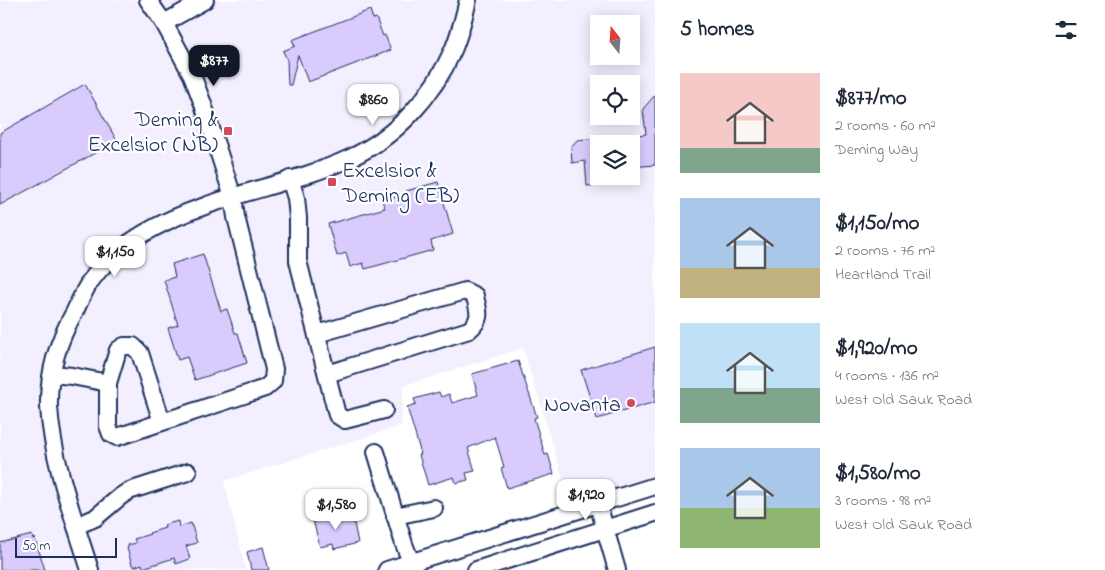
<!DOCTYPE html>
<html lang="en">
<head>
<meta charset="utf-8">
<style>
  body { margin:0; font-family:"Indie Flower",sans-serif; background:#f6f6f7; color:#1f2937; height:100vh; display:flex; flex-direction:column; font-size:19px; white-space:nowrap }
  * { box-sizing:border-box; margin:0 }
  p { font-size:16px; color:#747a83 }
  .icon { flex:none; width:28px; height:28px; fill:none; stroke:currentColor; stroke-width:2; stroke-linecap:round; stroke-linejoin:round }
  .map { position:relative; flex:1; overflow:hidden }
  .drawer { display:flex; flex-direction:column; background:#fff; width:450px }
  .drawer>* { flex:none }
  .needle { width:32px; rotate:343deg }
  .tools { position:absolute; left:590px; top:15px; display:grid; gap:10px }
  .tools a { display:grid; place-items:center; width:50px; height:50px; border-radius:0px; background:#fff; box-shadow:0 2px 12px #0003; font-size:25px }
  .scale { position:absolute; left:15px; bottom:12px; width:102px; box-sizing:border-box; padding-left:5px; border:2px solid #1b2f5e; border-top:0; font-size:14px; line-height:18px; white-space:nowrap; color:#1b2f5e; -webkit-text-stroke:4px #fff; paint-order:stroke }
  .price { position:absolute; translate:-50% -42px; padding:0 11px; border-radius:10px; background:#fff; color:#222; font-size:16px; line-height:32px; filter:drop-shadow(0 1px 2px #0008) }
  .price::after { content:''; position:absolute; left:50%; top:30px; width:15px; height:11px; margin-left:-8px; background:inherit; clip-path:polygon(0 0,100% 0,50% 100%) }
  .price.selected { background:#111827; color:#fff }
  ul { padding:0; list-style:none }
  li { display:flex; align-items:center; gap:15px; height:125px; padding:0 25px }
  li span { display:grid; place-items:center; flex:none; width:140px; height:100px; border-radius:0px; color:#555 }
  li>.icon { margin-inline-start:auto }
  span .icon { width:60px; height:60px; fill:#fffc; stroke-width:1 }
  li b { font-size:21px }
  h2 { display:flex; justify-content:space-between; align-items:center; height:60px; padding:0 25px; font-size:21px }
  main { display:flex; flex:1; min-height:0 }
  .map>svg:first-child { display:block }
  .built { fill:#f4effe; fill-rule:evenodd }
  .building { fill:#dacbfd; stroke:#1b2f5e }
  .lines { fill:none; stroke-linecap:round; stroke-linejoin:round }
  .minor-casing { stroke:#1b2f5e; stroke-width:20 }
  .minor { stroke:#fff; stroke-width:16 }
  .poi-dot { fill:#d1495b; stroke:#fff; stroke-width:2 }
  .labels { text-anchor:middle; stroke-width:4.5; stroke-linejoin:round; paint-order:stroke }
  .poi-label { font-size:22px; fill:#1b2f5e; stroke:#fff; text-anchor:end }
</style>
</head>
<body>
<main>
<div class="map">
<svg width="655" height="570" viewBox="0 0 655 570">
  <rect width="100%" height="100%" fill="#fff"/>
  <filter id="ink" filterUnits="userSpaceOnUse"><feTurbulence type="fractalNoise" baseFrequency=".02" numOctaves="2"/><feDisplacementMap in="SourceGraphic" scale="10" xChannelSelector="R" yChannelSelector="G"/><feConvolveMatrix kernelMatrix="1 2 1 2 8 2 1 2 1" color-interpolation-filters="sRGB"/></filter>
  <g filter="url(#ink)">
    <!-- built -->
    <path class="built" d="M0 0H655V486L573 512 523 348 403 386 401 426 224 481 246 570H0ZM599 24H631V56H599ZM599 84H631V116H599ZM599 144H631V176H599Z"/>
    <!-- building -->
    <g class="building">
      <path d="M370 10 373 19 376 18 383 36 385 35 391 50 308 82 298 55 291 85H288L287 60 283 51 295 46 292 40Z"/>
      <path d="M85 84 117 141 0 205V133Z"/>
      <path d="M655 95V165L631 167V136L646 134 643 109Z"/>
      <path d="M599 138V185L587 186 585 161 572 163 571 147 577 140Z"/>
      <path d="M438 182 453 234 431 241 433 250 365 269 363 263 350 267 346 253 337 256 328 224 385 208 382 201 406 194V191Z"/>
      <path d="M203 254 221 311 227 309 235 333H238L247 363 195 380 187 357 178 360 168 328 178 325 164 280 175 277 172 264Z"/>
      <path d="M655 347V402L597 419 581 370Z"/>
      <path d="M518 361 537 417 534 418 545 455 548 454 554 474 507 488 501 468 504 467 495 437 468 448 475 471 466 473 468 480 456 483 454 477 428 485 419 455 421 454 407 407 416 404 414 399 439 392 441 397 449 394 452 403 478 395 472 374Z"/>
      <path d="M352 513 358 543 334 549 333 544 320 547 313 520 327 517 328 519Z"/>
      <path d="M178 521 179 527 191 523 197 543 186 546 190 559 176 564 174 558 143 568 142 564 134 567V565H132L127 548H128V545L136 543 134 539 150 534 149 533 165 528 164 525Z"/>
      <path d="M32 535 33 539 35 538 45 570H0V543Z"/>
      <path d="M263 547 269 570H251L247 552Z"/>
    </g>
    <g class="lines">
      <defs>
        <g id="minor">
          <path d="M164 23 205 0"/>
          <path d="M290 179 296 198 298 218V261L337 415 345 420 384 410"/>
          <path d="M317 334 465 291 475 296C478 311 483 318 469 330L327 374"/>
          <path d="M52 374 72 376 108 383V426L111 434 117 437 265 388 273 381 274 369 236 217 233 197 203 104 192 75 164 23 148 0"/>
          <path d="M108 383 118 350 124 346H133L140 353 162 422"/>
          <path d="M376 452 404 544 414 570"/>
          <path d="M598 504 617 570"/>
          <path d="M395 516 434 508"/>
          <path d="M76 526 95 518 121 496 129 491 188 472"/>
          <path d="M90 570C74 519 52 460 49 407 48 373 59 339 75 311 80 300 85 288 92 279 118 243 164 220 205 206 252 189 305 179 350 158 396 137 433 96 453 50 460 34 464 17 468 0"/>
          <path d="M387 570 655 486"/>
          <path d="M476 570 655 513"/>
        </g>
      </defs>
      <!-- minor casing -->
      <use href="#minor" class="minor-casing"/>
      <!-- minor -->
      <use href="#minor" class="minor"/>
    </g>
  </g>
  <!-- markers -->
  <g class="poi-dot">
    <rect x="223" y="126" width="10" height="10" rx="2.5"/>
    <rect x="327" y="177" width="10" height="10" rx="2.5"/>
    <circle cx="631" cy="403" r="5"/>
  </g>
  <g class="labels">
    <!-- poi labels -->
    <g class="poi-label">
      <text x="218" y="126">Deming &amp;<tspan x="218" dy="25">Excelsior (NB)</tspan></text>
      <text x="342" y="177" text-anchor="start">Excelsior &amp;<tspan x="342" dy="25">Deming (EB)</tspan></text>
      <text x="621" y="411">Novanta</text>
    </g>
  </g>
</svg>
<div class="tools">
<a><svg class="needle" viewBox="-14 -14 28 28"><path d="M0-13l5 13h-10z" fill="#e53935"/><path d="M0 13l5-13h-10z" fill="#747a83"/></svg></a>
<a><svg class="icon" aria-label="locate" viewBox="0 0 24 24"><circle cx="12" cy="12" r="6"/><path d="M12 2v4M12 18v4M2 12h4M18 12h4"/></svg></a>
<a><svg class="icon" aria-label="layers" viewBox="0 0 24 24"><path d="M12 4l9 5-9 5-9-5zM3 14l9 5 9-5"/></svg></a>
</div>
<div class="scale">50 m</div>
<b class="price selected" style="left:214px;top:87px">$877</b>
<b class="price" style="left:373px;top:126px">$860</b>
<b class="price" style="left:115px;top:278px">$1,150</b>
<b class="price" style="left:586px;top:521px">$1,920</b>
<b class="price" style="left:336px;top:531px">$1,580</b>
</div>
<section class="drawer">
<h2>5 homes<svg class="icon" aria-label="filters" viewBox="0 0 24 24"><path d="M4 7h16M4 17h16"/><circle cx="9" cy="7" r="2"/><circle cx="15" cy="17" r="2"/></svg></h2>
<ul>
<li><span style="background:linear-gradient(#f6c9c9 75%,#7fa58c 0)"><svg class="icon" aria-label="home" viewBox="0 0 24 24"><path d="M3 11l9-7 9 7M6 9v11h12V9"/></svg></span><div><b>$877/mo</b><p>2 rooms · 60 m²</p><p>Deming Way</p></div></li>
<li><span style="background:linear-gradient(#a9c7e8 70%,#c2b280 0)"><svg class="icon" aria-label="home" viewBox="0 0 24 24"><path d="M3 11l9-7 9 7M6 9v11h12V9"/></svg></span><div><b>$1,150/mo</b><p>2 rooms · 76 m²</p><p>Heartland Trail</p></div></li>
<li><span style="background:linear-gradient(#bfe0f5 65%,#7fa58c 0)"><svg class="icon" aria-label="home" viewBox="0 0 24 24"><path d="M3 11l9-7 9 7M6 9v11h12V9"/></svg></span><div><b>$1,920/mo</b><p>4 rooms · 136 m²</p><p>West Old Sauk Road</p></div></li>
<li><span style="background:linear-gradient(#a9c7e8 60%,#8fb573 0)"><svg class="icon" aria-label="home" viewBox="0 0 24 24"><path d="M3 11l9-7 9 7M6 9v11h12V9"/></svg></span><div><b>$1,580/mo</b><p>3 rooms · 98 m²</p><p>West Old Sauk Road</p></div></li>
</ul>
</section>
</main>
</body>
</html>
